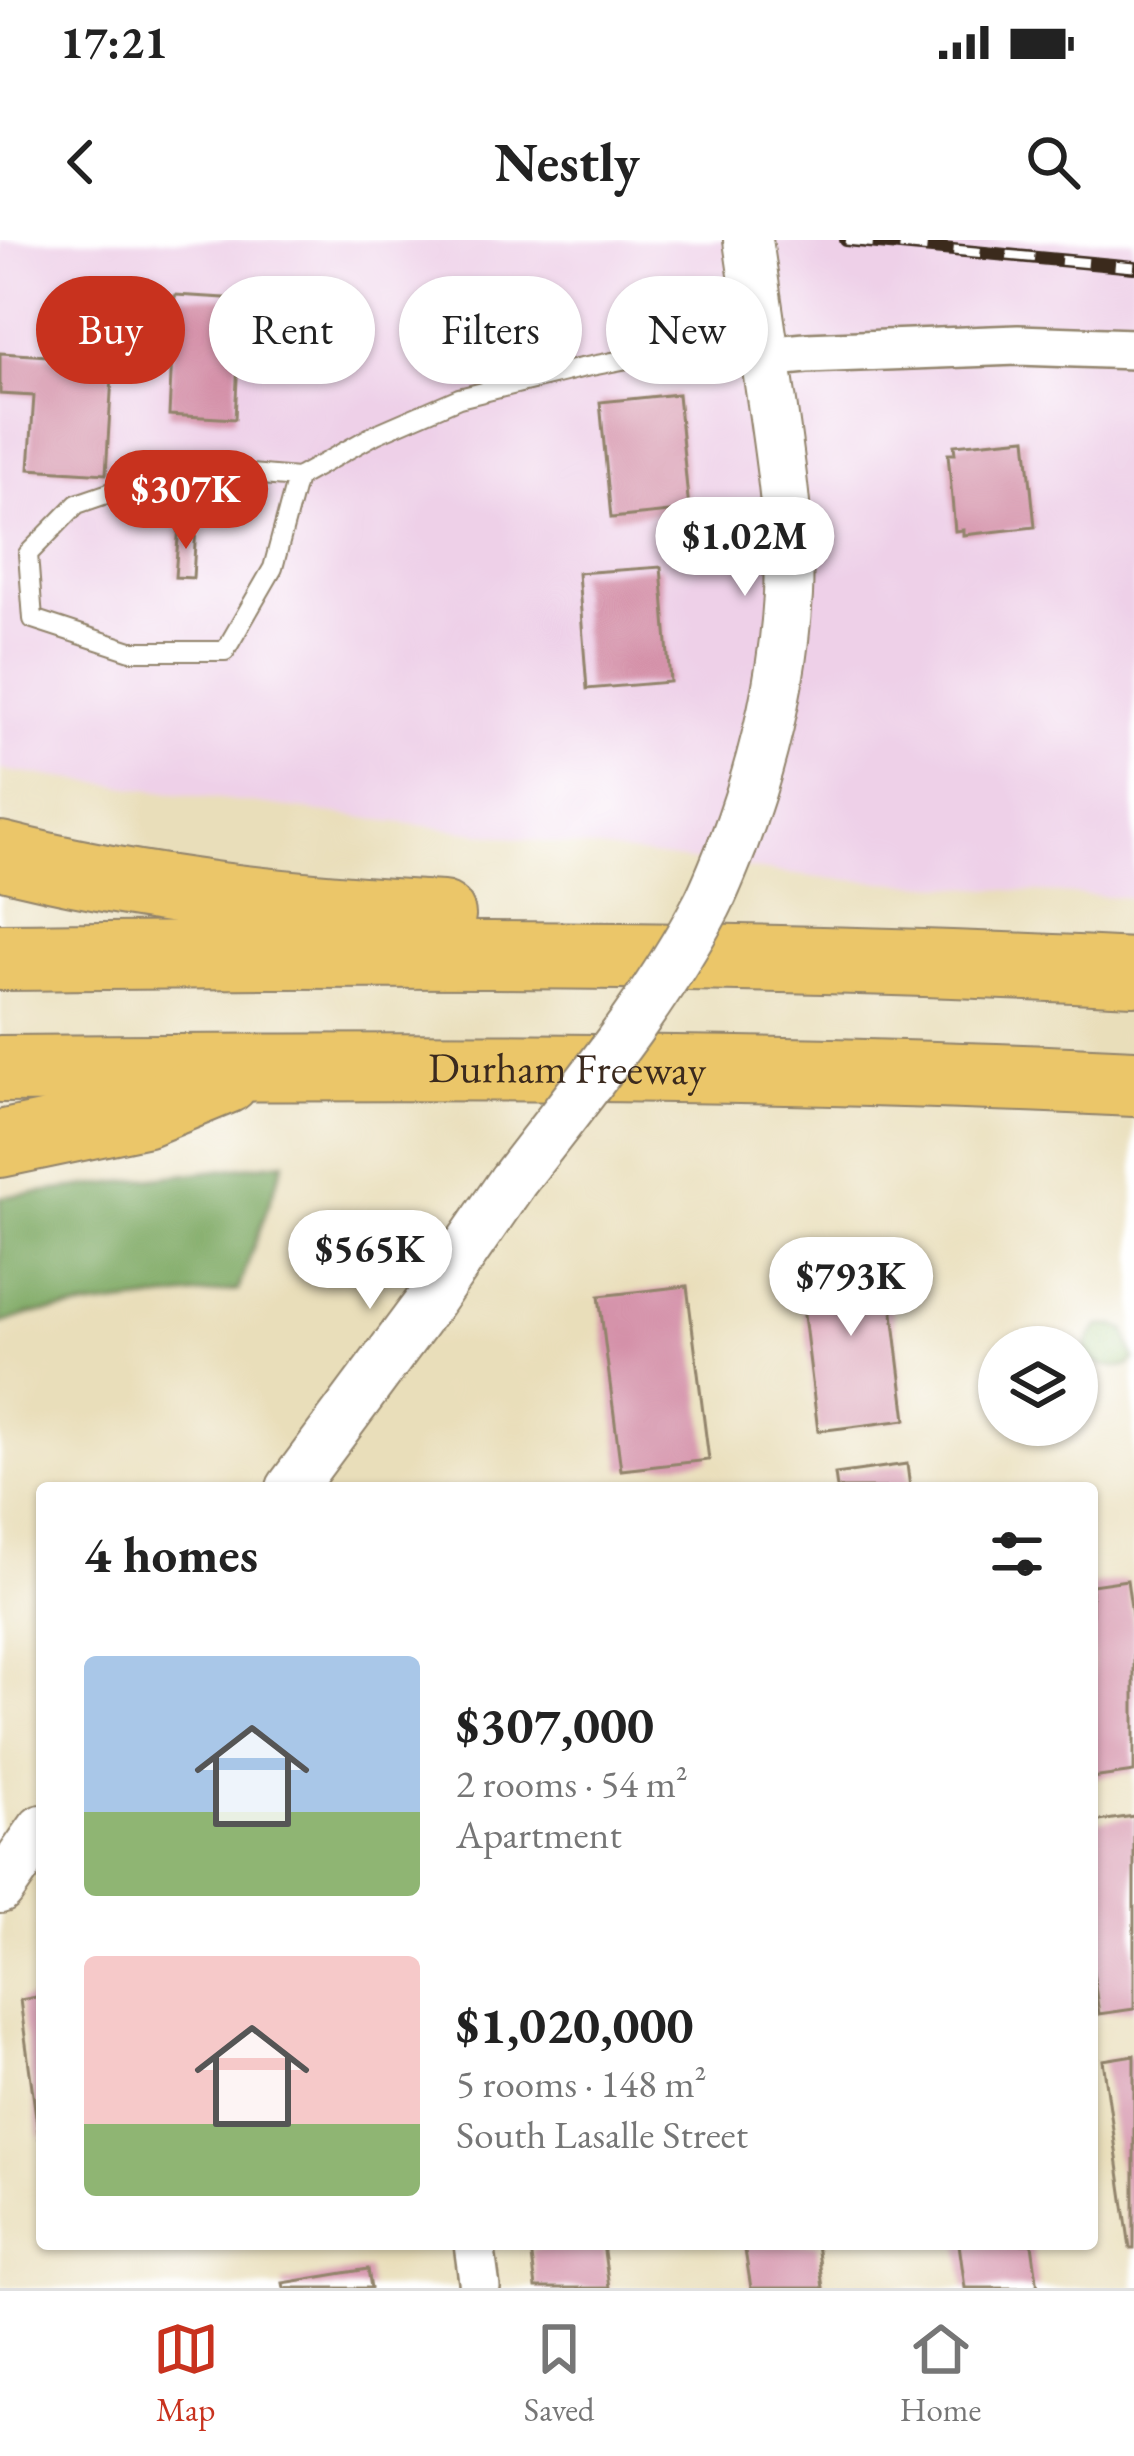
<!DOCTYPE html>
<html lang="en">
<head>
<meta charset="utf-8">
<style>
  body { margin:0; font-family:"EB Garamond",serif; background:#f6f6f6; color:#222; height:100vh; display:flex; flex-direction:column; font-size:45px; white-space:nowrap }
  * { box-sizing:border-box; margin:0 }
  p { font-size:39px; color:#767676 }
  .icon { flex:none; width:66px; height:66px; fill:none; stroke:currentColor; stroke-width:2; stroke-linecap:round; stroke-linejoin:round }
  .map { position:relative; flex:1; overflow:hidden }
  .side { position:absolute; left:36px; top:1242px; width:1062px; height:768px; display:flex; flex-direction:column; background:#fff; border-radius:12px; box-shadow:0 3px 9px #0004 }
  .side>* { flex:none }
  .banner { position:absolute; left:36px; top:36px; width:1062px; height:108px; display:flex; gap:24px }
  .buttons { position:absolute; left:978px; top:1086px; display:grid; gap:24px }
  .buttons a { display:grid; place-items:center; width:120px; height:120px; border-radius:50%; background:#fff; box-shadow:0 3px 9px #0004; font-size:60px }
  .price { position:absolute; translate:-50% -102px; padding:0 27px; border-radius:42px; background:#fff; color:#222; font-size:39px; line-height:78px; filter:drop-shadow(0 3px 6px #0008) }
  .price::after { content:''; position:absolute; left:50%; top:72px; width:36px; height:27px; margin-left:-18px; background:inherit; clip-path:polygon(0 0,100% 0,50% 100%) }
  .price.current { background:#c8321e; color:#fff }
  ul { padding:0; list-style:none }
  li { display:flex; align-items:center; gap:36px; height:300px; padding:0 48px }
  li span { display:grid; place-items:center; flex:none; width:336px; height:240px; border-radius:12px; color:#555 }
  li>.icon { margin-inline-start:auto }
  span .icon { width:144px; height:144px; fill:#fffc; stroke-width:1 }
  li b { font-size:51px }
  h2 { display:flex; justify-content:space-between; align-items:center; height:144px; padding:0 48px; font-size:51px }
  .pill { padding:0 42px; border-radius:54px; background:#fff; box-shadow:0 3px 9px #0004; font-size:42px; line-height:108px }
  .pill.current { background:#c8321e; color:#fff }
  .status { display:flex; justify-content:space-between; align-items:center; height:84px; padding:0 60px; background:#fff; direction:ltr }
  .status svg { height:33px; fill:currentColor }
  header { display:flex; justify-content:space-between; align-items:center; height:156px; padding:0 48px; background:#fff; font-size:54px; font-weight:700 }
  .dock { display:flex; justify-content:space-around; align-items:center; height:168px; border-top:3px solid #e0e0e0; background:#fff; font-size:33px; color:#767676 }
  .dock a { display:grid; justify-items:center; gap:6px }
  .dock .current { color:#c8321e }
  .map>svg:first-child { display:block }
  .built { fill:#eed0e8 }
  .green { fill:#9ac16c; stroke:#6a7645; stroke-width:3 }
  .forest { fill:#7ba760; stroke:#5b683f; stroke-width:3 }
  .building { fill:#d491a9 }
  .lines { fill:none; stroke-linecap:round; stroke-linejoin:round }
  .service-casing { stroke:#92846c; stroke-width:22 }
  .minor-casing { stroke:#92846c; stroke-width:44 }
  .tertiary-casing { stroke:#92846c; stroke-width:52 }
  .motorway-casing { stroke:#92846c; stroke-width:70 }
  .service { stroke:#fff; stroke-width:18 }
  .minor { stroke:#fff; stroke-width:39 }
  .tertiary { stroke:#fff; stroke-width:48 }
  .motorway { stroke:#ebc669; stroke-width:66 }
  .rail-casing { stroke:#3b2a1e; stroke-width:14 }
  .rail { stroke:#fff; stroke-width:9; stroke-dasharray:27; stroke-linecap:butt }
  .tertiary-bridge-casing { stroke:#92846c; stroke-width:52; stroke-linecap:butt }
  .tertiary-bridge { stroke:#fff; stroke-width:48 }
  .labels { text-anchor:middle; stroke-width:12; stroke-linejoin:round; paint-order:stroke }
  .street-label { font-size:42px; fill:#3b2a1e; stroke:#fff }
</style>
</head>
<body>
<div class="status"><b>17:21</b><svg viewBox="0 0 49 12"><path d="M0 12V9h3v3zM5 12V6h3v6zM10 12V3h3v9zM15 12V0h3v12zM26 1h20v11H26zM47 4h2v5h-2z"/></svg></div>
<header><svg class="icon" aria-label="back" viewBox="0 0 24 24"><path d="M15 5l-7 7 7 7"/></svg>Nestly<svg class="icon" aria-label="search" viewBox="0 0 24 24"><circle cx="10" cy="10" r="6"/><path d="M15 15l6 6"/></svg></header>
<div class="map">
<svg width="1134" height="2048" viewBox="0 0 1134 2048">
  <rect width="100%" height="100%" fill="#fff"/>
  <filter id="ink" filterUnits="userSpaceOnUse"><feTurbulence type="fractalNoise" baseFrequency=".00833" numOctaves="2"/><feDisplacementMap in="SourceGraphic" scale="24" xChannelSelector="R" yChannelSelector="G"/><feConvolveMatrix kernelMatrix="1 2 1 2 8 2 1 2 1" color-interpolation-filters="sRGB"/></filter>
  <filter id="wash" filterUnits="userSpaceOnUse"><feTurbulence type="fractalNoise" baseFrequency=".004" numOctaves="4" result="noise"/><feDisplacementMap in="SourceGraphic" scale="48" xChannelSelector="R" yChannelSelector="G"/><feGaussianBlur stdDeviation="2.7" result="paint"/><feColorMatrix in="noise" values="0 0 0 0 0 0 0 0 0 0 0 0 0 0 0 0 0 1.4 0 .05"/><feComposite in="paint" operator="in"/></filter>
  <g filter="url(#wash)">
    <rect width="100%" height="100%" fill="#e9deba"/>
    <!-- built -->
    <path class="built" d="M0 0H1134V658L820 638 0 530Z"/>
    <!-- green -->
    <path class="green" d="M1100 1086H1115L1126 1091 1134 1120 1128 1126C1097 1130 1068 1117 1100 1086Z"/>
    <!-- forest -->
    <path class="forest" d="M284 922 238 1050 30 1074 0 1084V957Z"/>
    <g id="blocks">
      <!-- building -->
      <g class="building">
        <path d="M175 55 241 59 235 179 169 175Z"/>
        <path d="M0 113 113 120 106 234 29 229 34 156 0 154Z"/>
        <path d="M678 154 689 270 611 278 600 162Z"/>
        <path d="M1026 198 1035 287 963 295V290L955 291 948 214H955L954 205Z"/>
        <path d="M179 285 196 286 193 338 175 337Z"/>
        <path d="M661 327 670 442 587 449 578 333Z"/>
        <path d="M885 1007 906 1180 818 1191 797 1017Z"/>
        <path d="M687 1046 709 1220 621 1230 599 1056Z"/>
        <path d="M907 1224 910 1248H837L835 1234Z"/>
        <path d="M1127 1340 1134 1388V1532L1092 1538V1345Z"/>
        <path d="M1134 1576V1769L1099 1774 1092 1725V1582Z"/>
        <path d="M42 1756V1898H39L20 1760Z"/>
        <path d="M1134 1815V2008H1130L1103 1820Z"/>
        <path d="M565 2004H603L609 2048H536L531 2009Z"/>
        <path d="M744 2004H817L823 2048H751Z"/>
        <path d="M959 2004H1032L1038 2048H965Z"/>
        <path d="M368 2029 371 2048H284L283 2043Z"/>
      </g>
    </g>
  </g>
  <g filter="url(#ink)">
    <use href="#blocks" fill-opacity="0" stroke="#92846c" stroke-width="3"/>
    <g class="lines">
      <defs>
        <path id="service" d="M297 238 182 228 77 264 28 314 33 379 131 411H225L273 328 297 238 376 194 459 158 581 128 757 94"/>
        <g id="minor">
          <path d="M765 117 806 113 1018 105 1134 109"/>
          <path d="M474 2004 480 2048"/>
        </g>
        <g id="tertiary">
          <path d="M733 604C763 524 783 440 788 355 791 291 781 226 772 163 764 109 756 54 748 0"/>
          <path d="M291 1248 430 1061 513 941"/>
          <path d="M0 1649 42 1589"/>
        </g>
        <g id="motorway">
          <path d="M0 615C145 652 293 667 442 675"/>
          <path d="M0 717C378 713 756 712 1134 732"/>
          <path id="s1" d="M0 829C378 826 756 824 1134 843"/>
          <path d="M0 904 143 874 226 840"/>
        </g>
      </defs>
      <!-- service casing -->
      <use href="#service" class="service-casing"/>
      <!-- minor casing -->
      <use href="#minor" class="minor-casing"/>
      <!-- tertiary casing -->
      <use href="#tertiary" class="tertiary-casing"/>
      <!-- motorway casing -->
      <use href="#motorway" class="motorway-casing"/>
      <!-- service -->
      <use href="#service" class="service"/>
      <!-- minor -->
      <use href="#minor" class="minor"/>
      <!-- tertiary -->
      <use href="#tertiary" class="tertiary"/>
      <!-- motorway -->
      <use href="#motorway" class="motorway"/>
      <defs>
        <path id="rail" d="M846 0 1134 27"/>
      </defs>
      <!-- rail casing -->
      <use href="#rail" class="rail-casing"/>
      <!-- rail -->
      <use href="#rail" class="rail"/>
      <defs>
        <path id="tertiary-bridge" d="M513 941C581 852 655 764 707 665 717 645 725 624 733 604"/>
      </defs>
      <!-- tertiary-bridge casing -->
      <use href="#tertiary-bridge" class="tertiary-bridge-casing"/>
      <!-- tertiary-bridge -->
      <use href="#tertiary-bridge" class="tertiary-bridge"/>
    </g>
  </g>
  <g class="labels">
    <!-- street labels -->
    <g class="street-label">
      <text dy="15" stroke="none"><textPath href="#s1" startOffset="567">Durham Freeway</textPath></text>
    </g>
  </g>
</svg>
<div class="buttons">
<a><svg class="icon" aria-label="layers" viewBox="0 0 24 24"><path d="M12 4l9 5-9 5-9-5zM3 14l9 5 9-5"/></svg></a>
</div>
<b class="price current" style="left:186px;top:312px">$307K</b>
<b class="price" style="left:745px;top:359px">$1.02M</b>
<b class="price" style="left:370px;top:1072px">$565K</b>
<b class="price" style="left:851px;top:1099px">$793K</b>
<div class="banner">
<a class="pill current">Buy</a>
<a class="pill">Rent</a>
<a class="pill">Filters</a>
<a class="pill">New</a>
</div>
<section class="side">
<h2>4 homes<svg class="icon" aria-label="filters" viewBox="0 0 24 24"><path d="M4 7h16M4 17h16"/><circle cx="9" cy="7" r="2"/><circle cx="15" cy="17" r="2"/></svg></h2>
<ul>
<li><span style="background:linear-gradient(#a9c7e8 65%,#8fb573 0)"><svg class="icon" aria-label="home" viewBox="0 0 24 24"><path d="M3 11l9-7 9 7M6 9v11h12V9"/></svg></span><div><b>$307,000</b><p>2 rooms · 54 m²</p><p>Apartment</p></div></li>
<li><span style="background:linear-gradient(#f6c9c9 70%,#8fb573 0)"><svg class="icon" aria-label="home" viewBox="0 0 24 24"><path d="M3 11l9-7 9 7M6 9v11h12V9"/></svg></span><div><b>$1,020,000</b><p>5 rooms · 148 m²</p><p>South Lasalle Street</p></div></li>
</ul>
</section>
</div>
<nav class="dock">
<a class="current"><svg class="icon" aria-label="map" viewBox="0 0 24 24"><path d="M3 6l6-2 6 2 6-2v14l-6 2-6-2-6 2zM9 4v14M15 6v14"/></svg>Map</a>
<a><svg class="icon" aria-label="saved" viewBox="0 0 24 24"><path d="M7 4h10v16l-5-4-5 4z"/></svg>Saved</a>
<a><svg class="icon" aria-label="home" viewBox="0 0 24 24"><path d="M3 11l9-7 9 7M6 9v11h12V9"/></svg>Home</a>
</nav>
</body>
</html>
